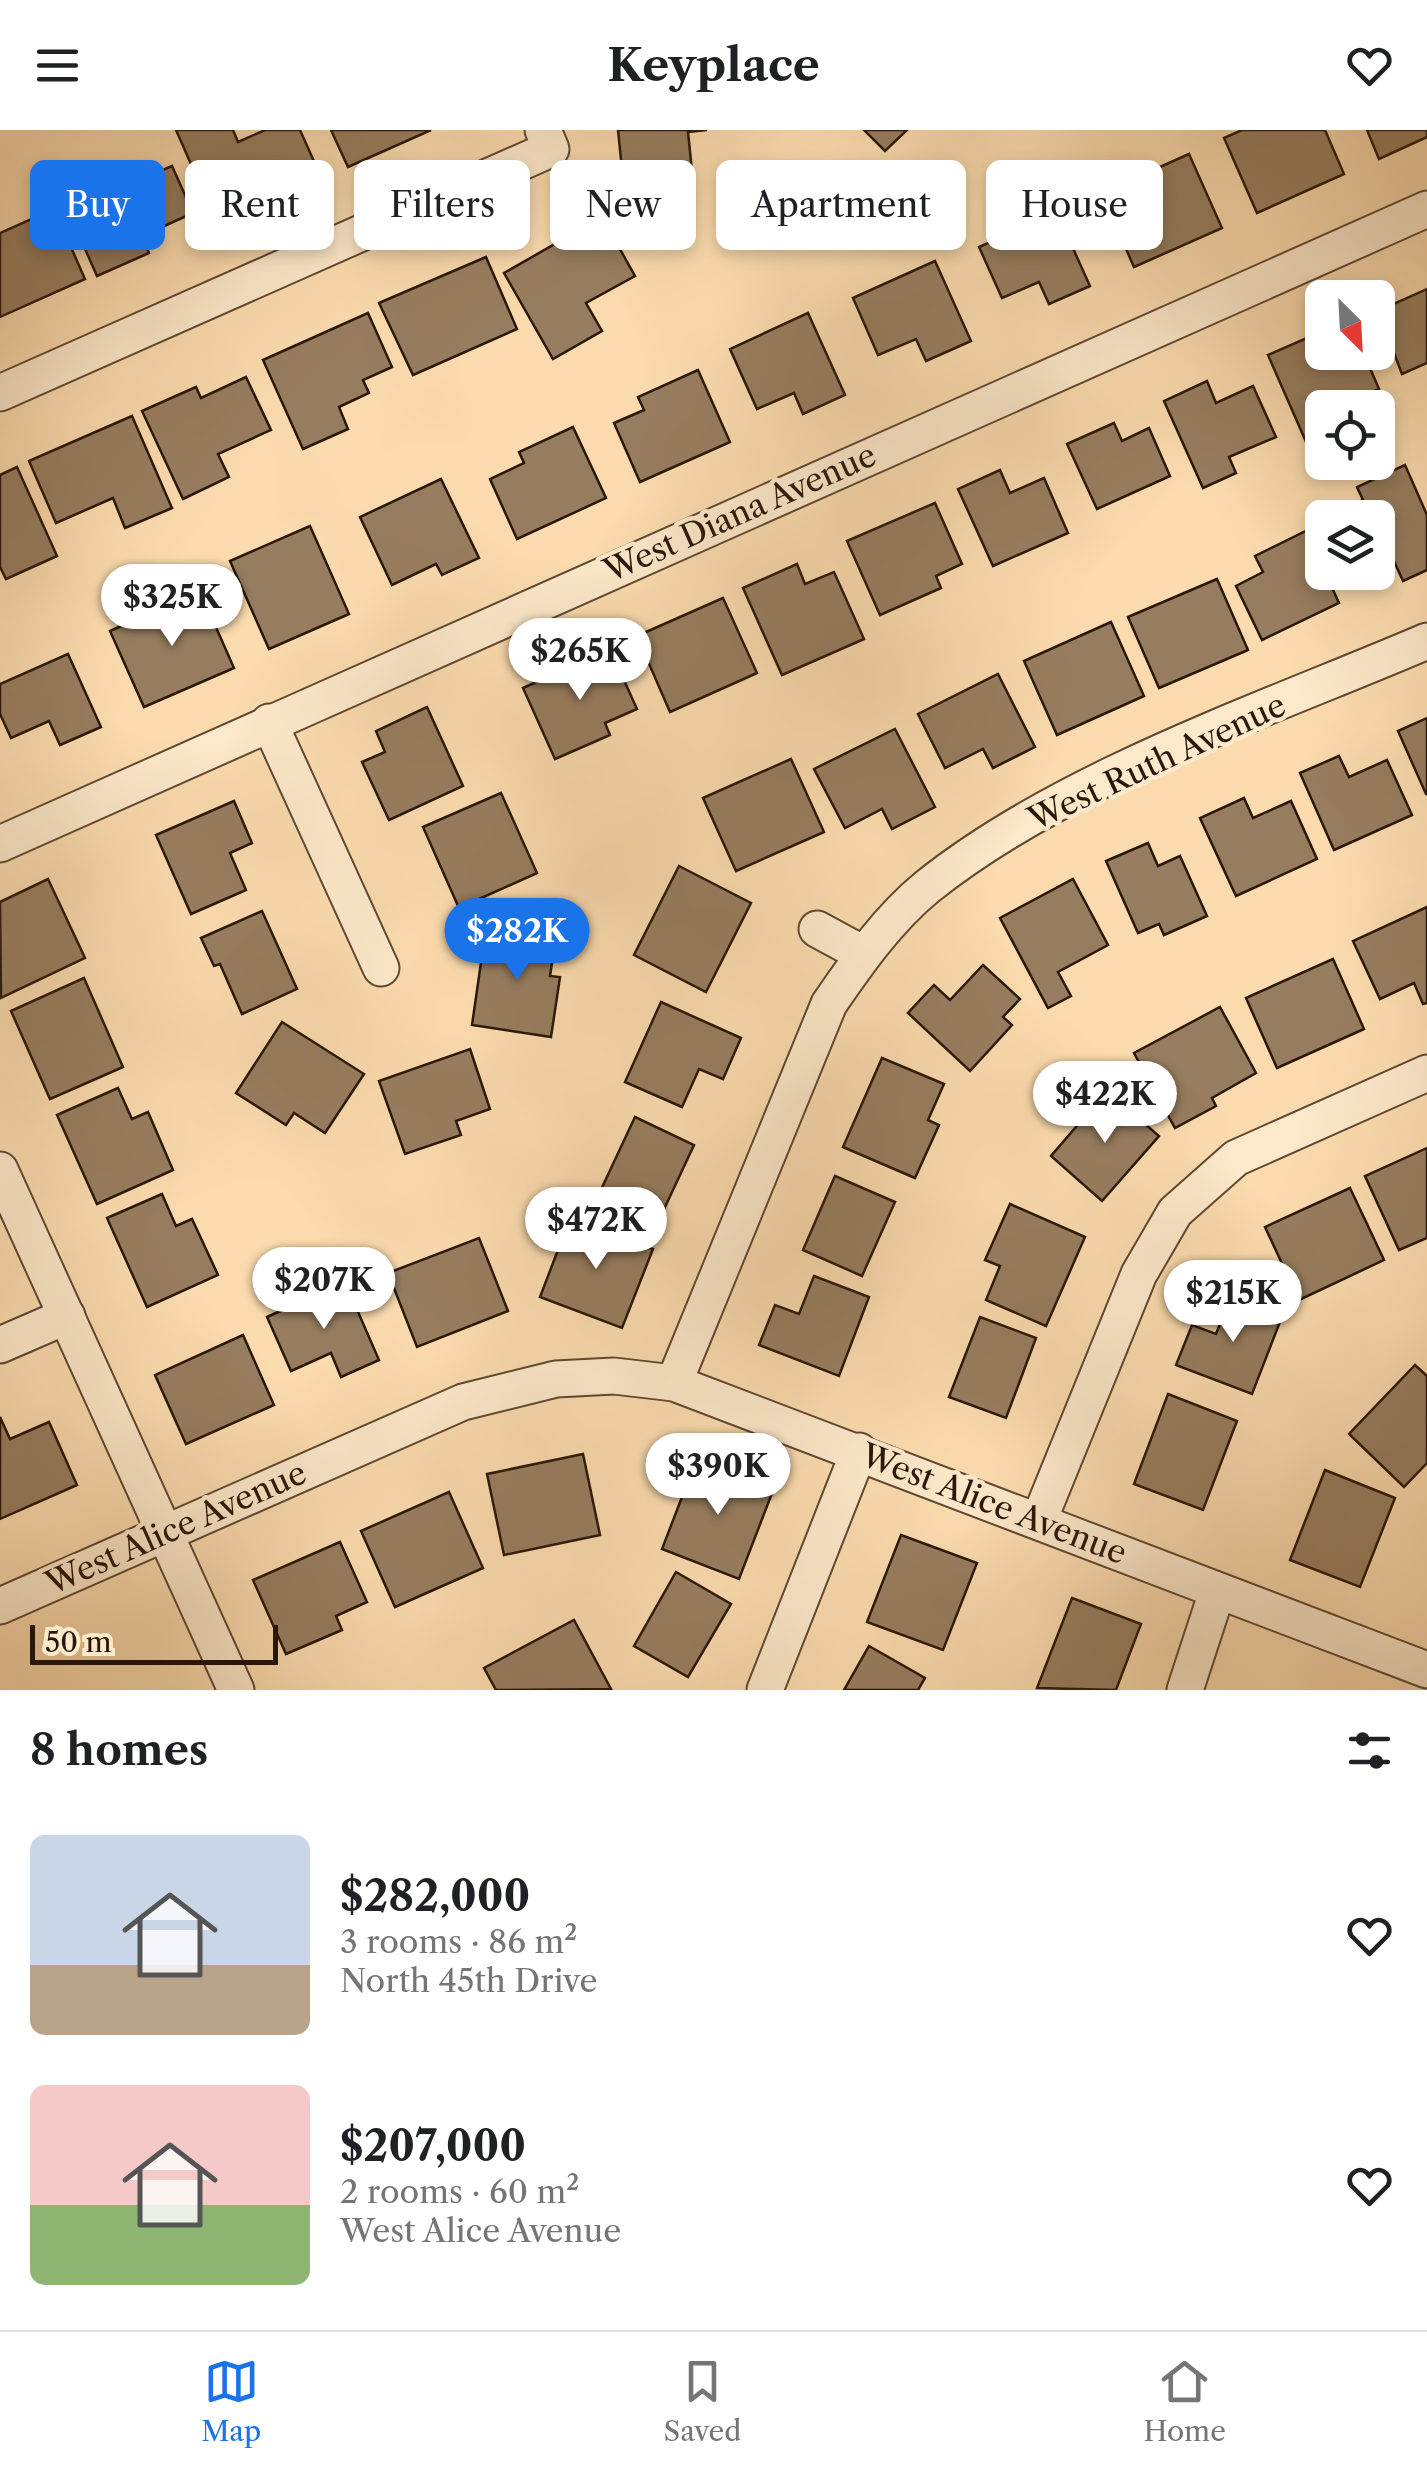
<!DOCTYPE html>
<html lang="en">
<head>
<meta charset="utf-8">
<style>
  body { margin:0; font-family:"Libre Caslon Text",serif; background:#f6f6f6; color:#202124; height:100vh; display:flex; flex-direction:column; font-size:38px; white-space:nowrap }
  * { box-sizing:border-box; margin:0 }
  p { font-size:32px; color:#757577 }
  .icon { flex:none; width:55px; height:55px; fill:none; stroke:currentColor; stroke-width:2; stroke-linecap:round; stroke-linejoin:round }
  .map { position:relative; height:1560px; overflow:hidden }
  .panel { display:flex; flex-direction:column; background:#fff; flex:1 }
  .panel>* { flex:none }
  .guide { position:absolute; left:30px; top:30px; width:1368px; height:90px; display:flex; gap:20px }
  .needle { width:65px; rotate:156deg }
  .fabs { position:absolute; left:1305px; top:150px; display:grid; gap:20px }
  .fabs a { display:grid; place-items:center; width:90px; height:90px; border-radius:15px; background:#fff; box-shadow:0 5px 15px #0003; font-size:50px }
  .scale { position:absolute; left:30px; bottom:25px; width:248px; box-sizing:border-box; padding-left:10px; border:5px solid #2a1709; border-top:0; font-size:28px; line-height:35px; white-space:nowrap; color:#2a1709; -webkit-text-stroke:8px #fce8ca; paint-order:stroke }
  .price { position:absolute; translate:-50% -85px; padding:0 22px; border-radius:35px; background:#fff; color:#222; font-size:32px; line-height:65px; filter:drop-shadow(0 2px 5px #0008) }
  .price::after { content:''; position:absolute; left:50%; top:60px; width:30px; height:22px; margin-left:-15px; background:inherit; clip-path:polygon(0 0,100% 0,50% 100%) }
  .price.current { background:#1a73e8; color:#fff }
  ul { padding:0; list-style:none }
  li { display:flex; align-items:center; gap:30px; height:250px; padding:0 30px }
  li span { display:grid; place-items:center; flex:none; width:280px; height:200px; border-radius:15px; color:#555 }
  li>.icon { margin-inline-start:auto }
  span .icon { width:120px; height:120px; fill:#fffc; stroke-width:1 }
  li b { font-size:42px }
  h2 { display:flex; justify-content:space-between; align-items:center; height:120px; padding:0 30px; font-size:42px }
  .pill { padding:0 35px; border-radius:15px; background:#fff; box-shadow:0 5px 15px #0003; font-size:35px; line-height:90px }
  .pill.current { background:#1a73e8; color:#fff }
  header { display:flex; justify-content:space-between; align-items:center; height:130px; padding:0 30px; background:#fff; font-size:45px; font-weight:700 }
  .dock { display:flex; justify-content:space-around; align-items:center; height:140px; border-top:2px solid #e0e0e0; background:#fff; font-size:28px; color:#757577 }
  .dock a { display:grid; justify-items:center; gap:5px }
  .dock .current { color:#1a73e8 }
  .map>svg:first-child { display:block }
  .building { fill:#977d5f; stroke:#2a1709; stroke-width:2.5 }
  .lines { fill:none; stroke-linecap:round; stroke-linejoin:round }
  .minor-casing { stroke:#5e4832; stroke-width:39 }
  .minor { stroke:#fce8ca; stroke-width:35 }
  .labels { text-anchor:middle; stroke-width:9; stroke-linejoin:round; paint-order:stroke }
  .street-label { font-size:32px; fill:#2a1709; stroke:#fce8ca }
</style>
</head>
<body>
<header><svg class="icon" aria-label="menu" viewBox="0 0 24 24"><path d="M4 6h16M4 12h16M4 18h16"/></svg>Keyplace<svg class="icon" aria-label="heart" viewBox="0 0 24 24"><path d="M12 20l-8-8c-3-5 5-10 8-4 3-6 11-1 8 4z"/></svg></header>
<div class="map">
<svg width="1427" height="1560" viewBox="0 0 1427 1560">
  <rect width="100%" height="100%" fill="#fbdbae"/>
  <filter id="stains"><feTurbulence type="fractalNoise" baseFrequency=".002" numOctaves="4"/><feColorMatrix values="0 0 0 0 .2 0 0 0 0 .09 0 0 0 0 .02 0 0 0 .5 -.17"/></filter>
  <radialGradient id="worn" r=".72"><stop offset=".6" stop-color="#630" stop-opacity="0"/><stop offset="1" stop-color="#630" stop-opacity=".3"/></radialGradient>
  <!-- building -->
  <g class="building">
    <path d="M176 0H233L238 12 265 0H300L317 38 263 62 267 71 217 93Z"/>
    <path d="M331 0H431L348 37Z"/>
    <path d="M618 0H707L688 2 692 41 677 43 679 64 625 69Z"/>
    <path d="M864 0H907L885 21Z"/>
    <path d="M1242 0H1325L1344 44 1257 83 1224 8Z"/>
    <path d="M1367 0H1427V7L1379 29Z"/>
    <path d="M1189 24 1222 98 1134 137 1107 76 1138 62 1133 49Z"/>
    <path d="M143 32 149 46 172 36 193 83 142 106 149 123 97 146 62 67Z"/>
    <path d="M54 79 85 149 0 187V103Z"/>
    <path d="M1057 83 1090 156 1049 174 1039 152 1002 168 979 117Z"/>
    <path d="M602 87 635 146 586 173 602 201 553 229 504 143Z"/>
    <path d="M486 127 517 199 413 245 379 173Z"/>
    <path d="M935 131 971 211 926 231 916 209 878 225 853 168Z"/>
    <path d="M1427 159V233L1402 244 1378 181Z"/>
    <path d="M368 183 392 237 363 250 369 263 339 277 348 299 303 319 263 230Z"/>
    <path d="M808 183 845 265 803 284 794 263 757 279 730 219Z"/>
    <path d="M1307 208 1316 230 1334 222H1363L1379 259 1353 271 1355 278H1322V307L1307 314 1268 225Z"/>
    <path d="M698 240 730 312 640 352 614 293 644 280 638 267Z"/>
    <path d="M246 247 271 300 218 324 229 347 183 369 142 281 196 257 201 268Z"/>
    <path d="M1207 251 1216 273 1253 256 1276 307 1229 327 1236 343 1203 358 1164 271Z"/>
    <path d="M132 286 172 378 125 398 113 368 56 393 29 331Z"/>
    <path d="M1114 293 1122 311 1149 298 1170 346 1097 379 1067 314Z"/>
    <path d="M573 297 606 368 517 409 490 349 524 333 519 322Z"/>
    <path d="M1405 335 1427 385V440L1403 451 1393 429 1378 436V388L1332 384 1363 370 1357 357Z"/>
    <path d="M17 337 57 426 6 449 0 437V345Z"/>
    <path d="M1000 340 1010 363 1044 348 1068 403 993 436 958 359Z"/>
    <path d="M441 349 479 428 442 445 436 434 392 455 360 387Z"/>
    <path d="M935 373 962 434 936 446 941 458 880 485 847 411Z"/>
    <path d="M1322 393V425L1318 427 1339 473 1262 510 1236 456 1263 442 1255 426Z"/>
    <path d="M310 396 349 484 269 519 230 431Z"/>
    <path d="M797 434 805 454 834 442 864 509 782 545 743 458Z"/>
    <path d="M1217 449 1248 520 1159 558 1128 487Z"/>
    <path d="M200 461 234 538 144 577 110 501Z"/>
    <path d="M723 468 757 543 670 582 637 506Z"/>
    <path d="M1111 492 1144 566 1057 605 1024 531Z"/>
    <path d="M610 519 637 579 605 593 610 605 555 629 523 558Z"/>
    <path d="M68 524 101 597 60 615 49 591 11 608 0 584V554Z"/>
    <path d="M998 544 1035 617 993 638 983 619 945 638 918 584Z"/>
    <path d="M427 577 463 656 389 690 362 632 385 622 376 601Z"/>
    <path d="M1427 588V664H1426L1398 601Z"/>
    <path d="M895 599 935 677 892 699 882 679 845 698 814 639Z"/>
    <path d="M1339 626 1349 647 1387 630 1412 685 1334 720 1300 643Z"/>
    <path d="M791 629 824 702 736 741 703 668Z"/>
    <path d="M501 663 537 743 459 778 423 697Z"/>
    <path d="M1244 668 1253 688 1291 671 1317 729 1236 766 1200 688Z"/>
    <path d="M234 671 252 713 230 723 246 760 191 784 156 705Z"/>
    <path d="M1148 713 1158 736 1180 726 1207 786 1164 805 1159 794 1138 803 1106 731Z"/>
    <path d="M679 736 751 773 706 862 634 825Z"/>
    <path d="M48 749 85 828 1 868 0 772Z"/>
    <path d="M1073 749 1108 815 1058 842 1071 866 1048 878 1000 788Z"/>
    <path d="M1427 777V873L1423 874 1414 853 1380 869 1353 811Z"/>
    <path d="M262 781 297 859 242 884 220 834 214 836 201 808Z"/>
    <path d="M486 798 556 807 550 846 560 847 551 907 472 895Z"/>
    <path d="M1333 829 1364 899 1277 938 1246 868Z"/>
    <path d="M983 835 1020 869 1003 887 1012 895 970 941 908 883 934 855 950 870Z"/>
    <path d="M84 848 123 937 50 969 11 881Z"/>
    <path d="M661 872 741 908 723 949 699 939 682 977 625 952Z"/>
    <path d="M1220 877 1256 943 1212 968 1216 976 1175 998 1134 923Z"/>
    <path d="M282 892 364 944 325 1003 294 983 286 995 236 963Z"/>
    <path d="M470 919 490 979 456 991 461 1005 405 1024 379 951Z"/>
    <path d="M882 928 944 954 928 990 939 995 915 1048 843 1017Z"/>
    <path d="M118 958 132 989 148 982 173 1040 97 1074 57 985Z"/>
    <path d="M1107 961 1159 1006 1102 1071 1051 1026Z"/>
    <path d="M635 987 694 1015 658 1092 599 1064Z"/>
    <path d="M1427 1018V1108L1399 1120 1365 1046Z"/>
    <path d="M835 1046 895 1072 862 1146 803 1120Z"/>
    <path d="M1350 1058 1384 1130 1299 1170 1265 1097Z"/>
    <path d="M162 1064 176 1096 192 1089 218 1145 147 1177 107 1088Z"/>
    <path d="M1010 1074 1085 1107 1046 1196 986 1170 1000 1136 985 1130Z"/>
    <path d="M571 1086 653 1119 622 1198 540 1167Z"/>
    <path d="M479 1108 508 1181 417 1217 388 1143Z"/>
    <path d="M814 1146 869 1167 839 1246 759 1215 775 1175 799 1184Z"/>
    <path d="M345 1152 379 1230 341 1247 331 1223 291 1241 267 1187Z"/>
    <path d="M1232 1164 1283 1184 1252 1264 1176 1235 1192 1195 1216 1204Z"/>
    <path d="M980 1187 1036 1208 1006 1288 949 1267Z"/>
    <path d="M243 1205 274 1275 186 1314 155 1245Z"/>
    <path d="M1415 1235 1427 1246V1333L1404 1357 1349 1304Z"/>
    <path d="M1168 1264 1237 1291 1203 1380 1134 1354Z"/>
    <path d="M0 1287 10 1309 49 1292 77 1355 0 1389Z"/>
    <path d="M583 1324 600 1405 504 1425 487 1344Z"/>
    <path d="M697 1328 774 1358 739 1449 662 1419Z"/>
    <path d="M1325 1340 1395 1368 1360 1457 1290 1430Z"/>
    <path d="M449 1362 483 1438 395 1477 361 1401Z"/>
    <path d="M901 1405 977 1433 943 1520 867 1492Z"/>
    <path d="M340 1412 367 1472 336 1486 342 1500 286 1524 253 1450Z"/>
    <path d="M676 1442 731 1474 688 1547 634 1516Z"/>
    <path d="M1072 1468 1141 1494 1116 1560 1037 1558Z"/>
    <path d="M574 1490 611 1559 496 1560 484 1538Z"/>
    <path d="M869 1516 925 1548 918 1560H844Z"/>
  </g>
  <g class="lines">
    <defs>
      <g id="minor">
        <path d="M0 263 551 19 543 0"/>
        <path d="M269 592 381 838"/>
        <path d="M0 714 1427 79"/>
        <path d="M817 799 863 824"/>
        <path d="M0 1040 236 1560"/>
        <path d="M0 1215 67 1186"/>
        <path d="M674 1253 829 874C857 833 888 789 927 757 1063 648 1266 580 1427 511"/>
        <path d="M1039 1390 1139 1144 1175 1082 1236 1028 1427 943"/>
        <path d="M0 1476 463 1272 556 1249 614 1246 674 1253 1427 1540"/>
        <path d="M765 1560 859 1321"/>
        <path d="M1185 1560 1217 1462"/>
      </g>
    </defs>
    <!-- minor casing -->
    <use href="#minor" class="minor-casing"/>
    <!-- minor -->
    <use href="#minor" class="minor"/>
  </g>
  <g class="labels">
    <!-- street labels -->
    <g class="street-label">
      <text transform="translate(740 383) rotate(-24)" y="11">West Diana Avenue</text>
      <text transform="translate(1157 632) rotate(-25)" y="11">West Ruth Avenue</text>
      <text transform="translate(994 1374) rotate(21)" y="11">West Alice Avenue</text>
      <text transform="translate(176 1398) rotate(-24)" y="11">West Alice Avenue</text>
    </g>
  </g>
  <rect width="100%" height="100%" filter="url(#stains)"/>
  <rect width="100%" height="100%" fill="url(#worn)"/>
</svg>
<div class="fabs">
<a><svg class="needle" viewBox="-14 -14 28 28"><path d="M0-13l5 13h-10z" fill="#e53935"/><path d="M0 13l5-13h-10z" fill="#757577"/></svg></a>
<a><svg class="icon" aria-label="locate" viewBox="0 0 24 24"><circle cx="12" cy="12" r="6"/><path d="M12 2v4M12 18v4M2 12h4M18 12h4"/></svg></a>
<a><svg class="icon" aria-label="layers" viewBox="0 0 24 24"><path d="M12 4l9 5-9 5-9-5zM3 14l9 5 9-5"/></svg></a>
</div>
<div class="scale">50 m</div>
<b class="price" style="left:172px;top:519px">$325K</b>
<b class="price" style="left:580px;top:573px">$265K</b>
<b class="price current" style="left:517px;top:853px">$282K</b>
<b class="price" style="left:1105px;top:1016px">$422K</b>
<b class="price" style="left:596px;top:1142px">$472K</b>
<b class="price" style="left:324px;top:1202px">$207K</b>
<b class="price" style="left:1233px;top:1215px">$215K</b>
<b class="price" style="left:718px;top:1388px">$390K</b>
<div class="guide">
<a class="pill current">Buy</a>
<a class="pill">Rent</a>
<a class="pill">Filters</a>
<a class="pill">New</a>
<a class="pill">Apartment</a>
<a class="pill">House</a>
</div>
</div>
<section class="panel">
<h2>8 homes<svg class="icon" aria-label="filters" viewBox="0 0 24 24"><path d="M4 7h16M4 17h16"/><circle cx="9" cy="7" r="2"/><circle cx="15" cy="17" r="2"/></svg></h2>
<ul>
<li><span style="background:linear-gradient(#c9d6e8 65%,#b9a48a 0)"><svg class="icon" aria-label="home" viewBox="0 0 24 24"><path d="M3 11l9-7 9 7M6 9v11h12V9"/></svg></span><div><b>$282,000</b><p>3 rooms · 86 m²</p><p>North 45th Drive</p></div><svg class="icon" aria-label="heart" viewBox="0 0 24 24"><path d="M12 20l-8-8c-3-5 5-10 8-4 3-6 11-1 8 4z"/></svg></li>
<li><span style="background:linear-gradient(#f6c9c9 60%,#8fb573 0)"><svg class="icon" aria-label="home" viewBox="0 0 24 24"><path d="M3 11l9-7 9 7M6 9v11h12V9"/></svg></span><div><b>$207,000</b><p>2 rooms · 60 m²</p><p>West Alice Avenue</p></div><svg class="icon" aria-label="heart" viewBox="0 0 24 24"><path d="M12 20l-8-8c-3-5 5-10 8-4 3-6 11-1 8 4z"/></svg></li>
</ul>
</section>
<nav class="dock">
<a class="current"><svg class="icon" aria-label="map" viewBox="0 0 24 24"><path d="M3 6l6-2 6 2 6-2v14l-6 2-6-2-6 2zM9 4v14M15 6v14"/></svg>Map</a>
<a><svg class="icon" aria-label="saved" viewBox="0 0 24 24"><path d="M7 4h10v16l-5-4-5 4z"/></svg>Saved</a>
<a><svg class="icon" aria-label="home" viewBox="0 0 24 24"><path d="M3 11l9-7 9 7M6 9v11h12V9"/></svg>Home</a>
</nav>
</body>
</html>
